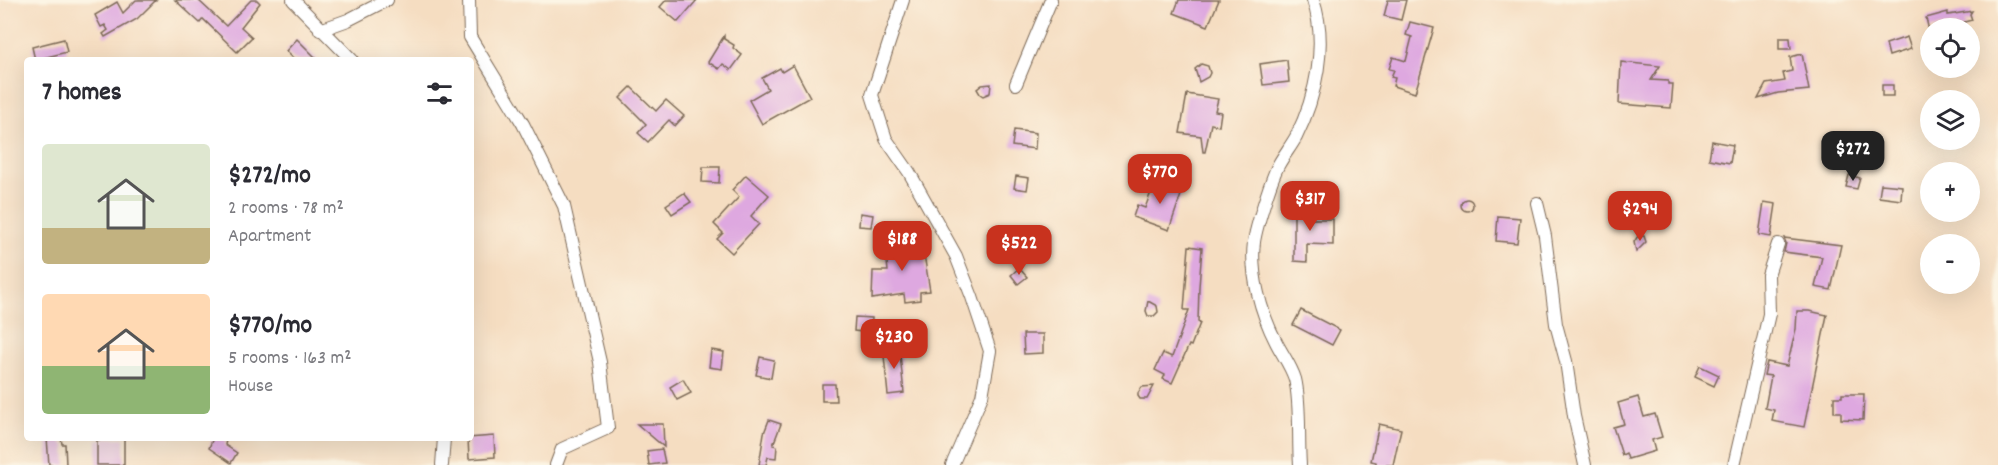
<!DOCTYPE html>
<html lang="en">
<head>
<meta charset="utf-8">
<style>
  body { margin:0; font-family:Dekko,sans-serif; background:#f2f2f3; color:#2b2b33; height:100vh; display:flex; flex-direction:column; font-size:22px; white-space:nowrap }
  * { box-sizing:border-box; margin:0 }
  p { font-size:20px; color:#7c7c81 }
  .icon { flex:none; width:33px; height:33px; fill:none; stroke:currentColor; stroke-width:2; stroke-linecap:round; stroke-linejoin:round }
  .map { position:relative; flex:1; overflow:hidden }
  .panel { position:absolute; left:24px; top:57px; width:450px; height:384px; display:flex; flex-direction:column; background:#fff; border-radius:6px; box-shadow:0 6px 24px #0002 }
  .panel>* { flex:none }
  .tools { position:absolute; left:1920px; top:18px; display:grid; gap:12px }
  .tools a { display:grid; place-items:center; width:60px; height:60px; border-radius:50%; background:#fff; box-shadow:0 6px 24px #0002; font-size:30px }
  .price { position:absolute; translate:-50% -51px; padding:0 14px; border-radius:12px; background:#c8321e; color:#fff; font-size:20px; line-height:39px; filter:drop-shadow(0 2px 3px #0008) }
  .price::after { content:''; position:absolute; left:50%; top:36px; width:18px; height:14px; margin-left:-9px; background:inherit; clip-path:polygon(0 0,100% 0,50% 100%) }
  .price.current { background:#222; color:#fff }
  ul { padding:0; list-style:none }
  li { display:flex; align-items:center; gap:18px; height:150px; padding:0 18px }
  li span { display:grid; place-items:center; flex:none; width:168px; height:120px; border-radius:6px; color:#555 }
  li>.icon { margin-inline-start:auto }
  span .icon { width:72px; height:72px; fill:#fffc; stroke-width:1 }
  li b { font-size:26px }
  h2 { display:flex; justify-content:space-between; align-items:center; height:72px; padding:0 18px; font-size:26px }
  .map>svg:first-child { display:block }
  .building { fill:#dea8e0 }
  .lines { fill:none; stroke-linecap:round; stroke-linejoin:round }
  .street-casing { stroke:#7c6957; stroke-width:14 }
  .street { stroke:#fff; stroke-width:12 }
</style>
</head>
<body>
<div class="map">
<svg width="1998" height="465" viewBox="0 0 1998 465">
  <rect width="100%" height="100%" fill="#fcf5e5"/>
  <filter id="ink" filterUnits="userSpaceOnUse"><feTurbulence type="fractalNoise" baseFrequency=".0167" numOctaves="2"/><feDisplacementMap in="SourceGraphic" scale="12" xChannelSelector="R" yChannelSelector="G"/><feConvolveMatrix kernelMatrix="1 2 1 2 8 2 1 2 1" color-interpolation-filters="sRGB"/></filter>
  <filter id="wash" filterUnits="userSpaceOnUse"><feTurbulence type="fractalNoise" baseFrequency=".008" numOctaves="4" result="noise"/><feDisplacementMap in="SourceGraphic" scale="24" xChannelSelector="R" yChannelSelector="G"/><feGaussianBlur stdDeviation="1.35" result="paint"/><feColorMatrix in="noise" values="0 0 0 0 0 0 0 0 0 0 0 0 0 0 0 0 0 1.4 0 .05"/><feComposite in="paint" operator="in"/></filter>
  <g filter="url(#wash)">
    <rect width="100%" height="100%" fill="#f5ddc1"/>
    <g id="blocks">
      <!-- building -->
      <g class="building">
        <path d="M136 0H156L137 19 105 37 103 34 108 30 105 25 101 27 95 15 117 2 123 13Z"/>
        <path d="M175 0H198L226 26 251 0H257L260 3 241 27 252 37 237 52 203 19 200 23Z"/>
        <path d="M666 0H697L678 22 660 7Z"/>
        <path d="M1179 0H1219L1208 26 1174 13Z"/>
        <path d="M1388 0H1406L1401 20 1384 16Z"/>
        <path d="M1972 11 1970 14 1972 20 1964 22 1965 28H1960L1953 25 1930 28 1929 31 1926 18 1948 12V15Z"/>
        <path d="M1410 22 1434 28 1415 93 1393 86 1395 78 1391 77 1394 70 1389 69 1393 57 1406 61 1412 37 1406 35Z"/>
        <path d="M724 36V39L734 45 733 48 742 55 731 70 723 64 719 69 708 62Z"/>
        <path d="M1907 37 1911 49 1889 56 1886 44Z"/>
        <path d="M1779 38H1790L1791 49H1779Z"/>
        <path d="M64 39 67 52 35 60 32 47Z"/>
        <path d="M297 39 318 60H295L286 51Z"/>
        <path d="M1802 54 1809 90 1778 93 1758 99 1766 84 1785 81 1783 73 1792 71 1790 57Z"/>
        <path d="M1287 60 1289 82 1263 85 1260 64Z"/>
        <path d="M1621 62 1660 66 1651 80 1668 81V84H1673L1671 108 1619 104Z"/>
        <path d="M1201 64 1208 66 1210 73 1208 77 1199 82 1195 69Z"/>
        <path d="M793 65 810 97 762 124 749 100 768 89 762 78 780 68 782 72Z"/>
        <path d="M991 84 990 93 983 96 980 94 977 89 982 85Z"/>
        <rect x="1882" y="85" width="11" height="11"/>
        <path d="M631 87 656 111 666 100 684 116 675 126 669 120 648 142 638 133 646 124 620 98Z"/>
        <path d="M1187 94 1218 99 1215 111 1221 112 1219 126 1211 124 1205 152H1203L1201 136 1180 133Z"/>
        <path d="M1014 130 1036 133 1035 149 1012 146Z"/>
        <path d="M1712 141 1733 145 1730 163 1709 159Z"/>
        <path d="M703 167H720L719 183 702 182Z"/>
        <path d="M746 175 769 195 751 216 759 224 732 253 717 239 723 233 714 224 739 197 732 190Z"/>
        <path d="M1849 175 1860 178 1857 189 1846 187Z"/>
        <path d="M1016 176 1029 178 1027 190 1014 188Z"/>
        <path d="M1156 179 1183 189 1169 230 1133 217 1137 205 1145 208Z"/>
        <path d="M1881 184 1902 186 1901 200 1879 197Z"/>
        <path d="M684 193 691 202 672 214 666 205Z"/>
        <circle cx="1467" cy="205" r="6"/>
        <path d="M1764 202 1776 204 1771 237 1759 235Z"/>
        <path d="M1311 204 1312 219H1333V245L1307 244V262L1294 261V205Z"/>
        <path d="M860 213 873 215 871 227 859 226Z"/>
        <path d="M1498 216 1520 218 1517 243 1496 241Z"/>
        <path d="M1638 236H1644L1646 242 1636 252 1634 242Z"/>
        <path d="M1784 238 1841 245 1831 290 1815 287 1822 257 1784 252 1786 243Z"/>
        <path d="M915 239V243L922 242 930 291 920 292V300L905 302 904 294 872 299 873 271H888L885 243Z"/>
        <path d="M1189 246 1202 248 1199 287 1198 322 1200 323 1191 346 1189 345 1172 383 1163 379 1165 375 1155 370 1163 353 1172 357 1189 310H1184Z"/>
        <path d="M1019 268 1027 277 1018 284 1011 275Z"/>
        <path d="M1148 301 1157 306 1158 312 1154 316H1148L1146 311Z"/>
        <path d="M1301 310 1340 330 1332 345 1293 325Z"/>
        <path d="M1797 311H1809L1827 315 1804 427 1772 421 1774 410 1765 408 1771 376 1764 375 1767 362 1787 366 1796 329Z"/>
        <path d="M855 317 872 318 871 333 854 331Z"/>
        <path d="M1023 334H1043V353L1024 354Z"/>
        <path d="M899 344 904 393 888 395 883 346Z"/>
        <path d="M711 350 724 352 722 369 709 367Z"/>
        <path d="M760 357 774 360 771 378 756 375Z"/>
        <path d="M1700 366 1719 375 1714 386 1695 377Z"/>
        <path d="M683 379 691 393 677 400 670 387Z"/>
        <path d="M822 384H835L836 401H822Z"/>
        <path d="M1154 386 1147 399H1140L1138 396V393L1142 387Z"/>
        <path d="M1842 394H1864L1863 420 1841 419V412H1834V397H1842Z"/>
        <path d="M1638 397 1644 417 1655 414 1662 437 1652 440 1655 451 1628 459 1626 453 1622 455 1613 427 1624 424 1618 403Z"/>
        <path d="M769 420 781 424 773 445 777 446 776 458 768 457 766 465H759L764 433Z"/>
        <path d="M637 424H663L664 447Z"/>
        <path d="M1379 424 1401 429 1393 465H1376V462L1371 461Z"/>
        <path d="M494 436 495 457 469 459 468 438Z"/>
        <path d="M47 438H61L62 444H65L66 465H49Z"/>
        <path d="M105 438H124V465H97V440H105Z"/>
        <path d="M213 438 226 440 225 445 237 453 231 463 209 448Z"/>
        <path d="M662 449 665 463 649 465 647 451Z"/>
      </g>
    </g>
  </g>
  <g filter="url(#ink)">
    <use href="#blocks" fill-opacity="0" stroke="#7c6957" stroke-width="1.5"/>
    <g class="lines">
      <defs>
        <g id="street">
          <path d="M293 0 352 60"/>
          <path d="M469 0 470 37 523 124 564 206 600 362 608 428 562 449 556 465"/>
          <path d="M903 0 872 95 886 139 909 172 956 256 972 297 990 351 982 396 952 465"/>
          <path d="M320 30 348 20 387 0"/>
          <path d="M1016 84 1051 0"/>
          <path d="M1537 203 1545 236 1556 324 1566 361 1574 416 1585 465"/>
          <path d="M442 465 444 438"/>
          <path d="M1300 465C1298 438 1301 404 1295 379 1291 366 1282 354 1276 342 1261 313 1250 274 1254 242 1256 227 1272 176 1279 164 1284 155 1291 146 1296 137 1316 97 1328 43 1313 0"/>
          <path d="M1734 465 1769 314 1768 275 1778 244"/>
        </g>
      </defs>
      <!-- street casing -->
      <use href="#street" class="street-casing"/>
      <!-- street -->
      <use href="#street" class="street"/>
    </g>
  </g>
</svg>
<div class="tools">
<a><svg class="icon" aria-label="locate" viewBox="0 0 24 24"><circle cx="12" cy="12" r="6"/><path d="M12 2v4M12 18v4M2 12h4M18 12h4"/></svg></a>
<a><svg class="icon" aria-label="layers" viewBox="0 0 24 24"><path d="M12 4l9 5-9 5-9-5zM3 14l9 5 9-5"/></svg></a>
<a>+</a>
<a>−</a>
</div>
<b class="price current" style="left:1853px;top:182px">$272</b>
<b class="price" style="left:1160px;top:205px">$770</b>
<b class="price" style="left:1310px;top:232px">$317</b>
<b class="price" style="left:1640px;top:242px">$294</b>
<b class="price" style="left:902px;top:272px">$188</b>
<b class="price" style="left:1019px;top:276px">$522</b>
<b class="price" style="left:894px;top:370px">$230</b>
<section class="panel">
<h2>7 homes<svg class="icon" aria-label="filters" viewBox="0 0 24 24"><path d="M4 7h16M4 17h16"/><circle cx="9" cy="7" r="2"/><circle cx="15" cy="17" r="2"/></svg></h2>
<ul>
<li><span style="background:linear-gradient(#dfe7d0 70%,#c2b280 0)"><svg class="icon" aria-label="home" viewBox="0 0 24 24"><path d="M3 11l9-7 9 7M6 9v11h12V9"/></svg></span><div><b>$272/mo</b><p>2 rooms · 78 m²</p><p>Apartment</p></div></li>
<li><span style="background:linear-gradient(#ffd9b3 60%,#8fb573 0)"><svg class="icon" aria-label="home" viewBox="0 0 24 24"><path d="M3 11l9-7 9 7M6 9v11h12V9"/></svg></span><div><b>$770/mo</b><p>5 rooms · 163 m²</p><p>House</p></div></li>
</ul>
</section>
</div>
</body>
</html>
